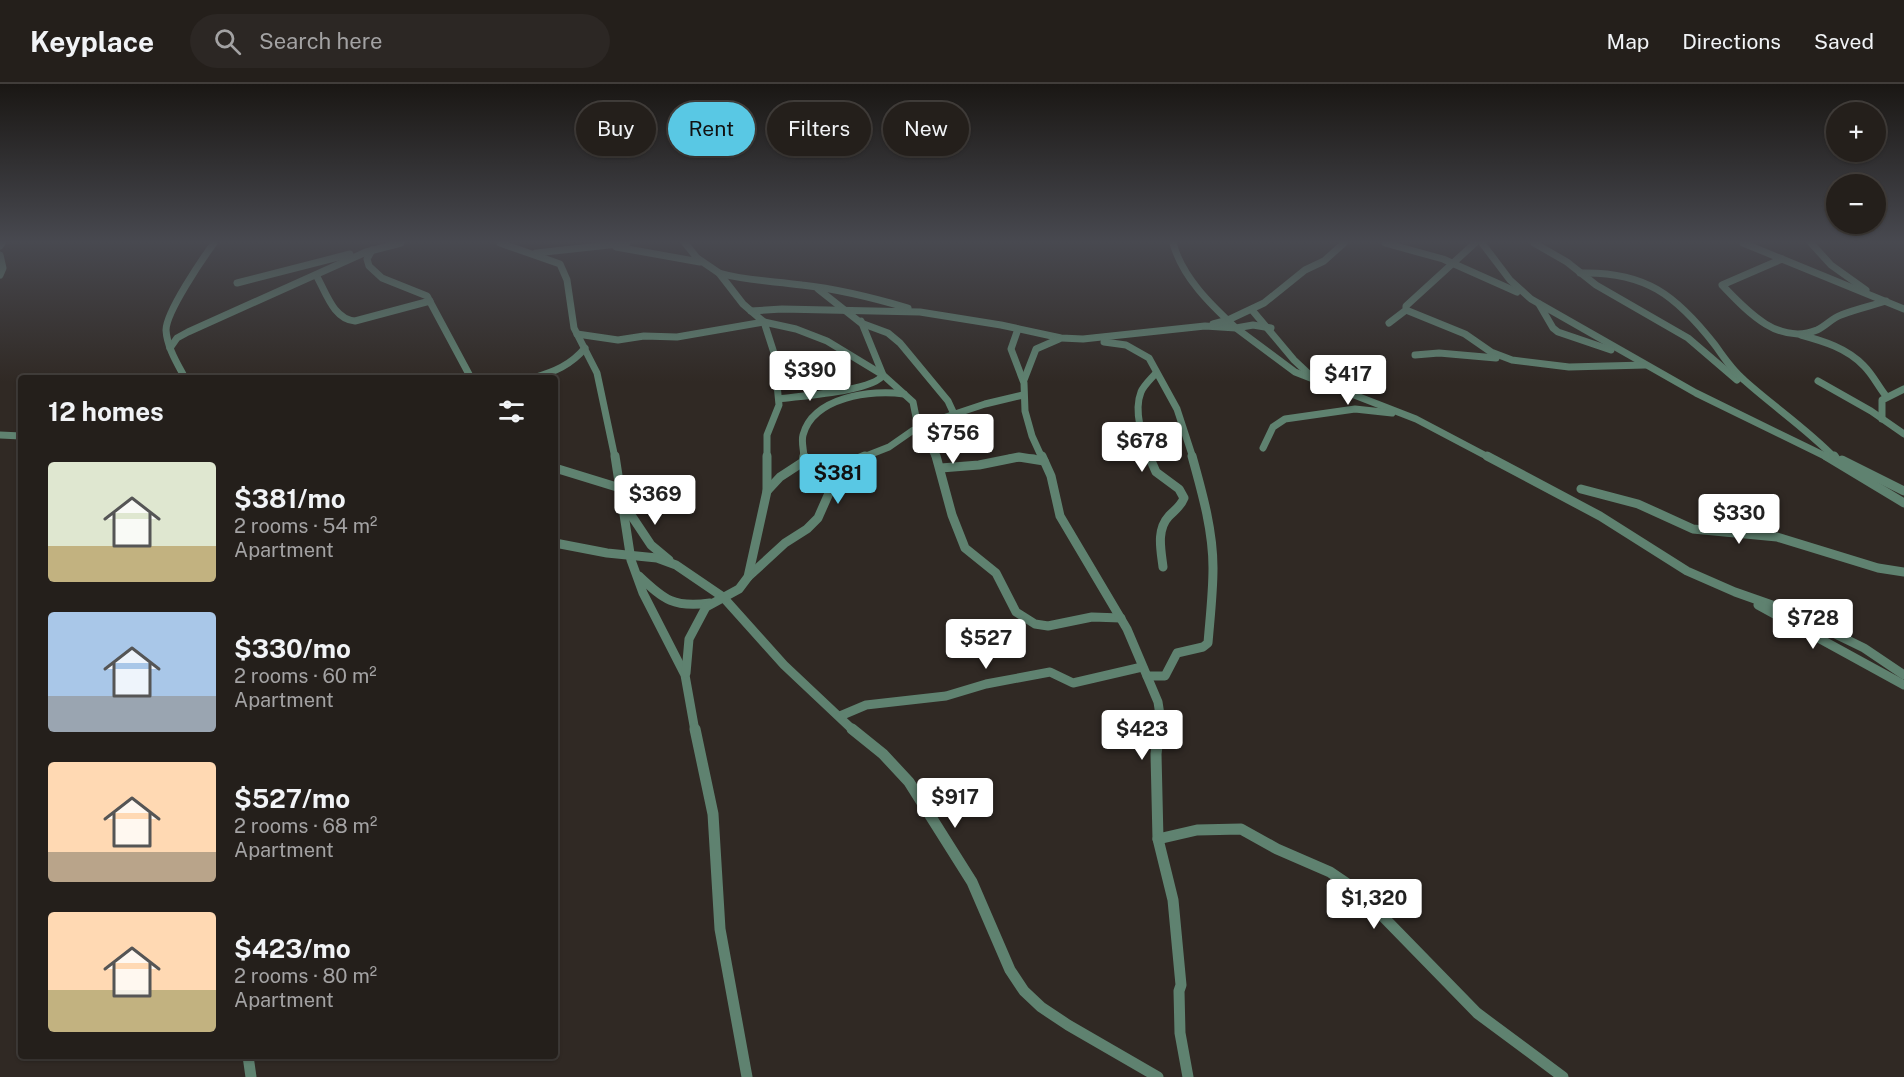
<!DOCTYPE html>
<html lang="en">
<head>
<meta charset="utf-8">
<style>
  body { margin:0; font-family:"Public Sans",sans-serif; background:#2c2724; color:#f1f3f6; height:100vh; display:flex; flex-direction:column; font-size:22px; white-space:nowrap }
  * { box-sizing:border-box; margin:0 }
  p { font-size:20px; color:#a3a2a3 }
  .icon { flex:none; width:33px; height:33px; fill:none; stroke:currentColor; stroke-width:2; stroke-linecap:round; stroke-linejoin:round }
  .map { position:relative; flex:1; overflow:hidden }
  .drawer { position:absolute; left:18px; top:291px; width:540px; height:684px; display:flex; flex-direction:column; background:#241f1b; border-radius:6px; box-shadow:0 2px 4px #0004,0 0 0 2px #413d3a }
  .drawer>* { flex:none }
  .guide { position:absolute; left:576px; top:18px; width:570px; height:54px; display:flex; gap:12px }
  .controls { position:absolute; left:1826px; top:18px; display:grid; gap:12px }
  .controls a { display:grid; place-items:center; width:60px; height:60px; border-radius:50%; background:#241f1b; box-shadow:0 2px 4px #0004,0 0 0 2px #413d3a; font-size:30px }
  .price { position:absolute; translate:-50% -51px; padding:0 14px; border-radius:6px; background:#fff; color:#222; font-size:20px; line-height:39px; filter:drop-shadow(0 2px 3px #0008) }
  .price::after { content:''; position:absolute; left:50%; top:36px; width:18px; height:14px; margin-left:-9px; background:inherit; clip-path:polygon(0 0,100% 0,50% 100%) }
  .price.selected { background:#59c8e4; color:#111 }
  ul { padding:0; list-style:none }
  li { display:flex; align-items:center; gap:18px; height:150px; padding:0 30px }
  li span { display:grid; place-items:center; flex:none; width:168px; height:120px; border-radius:6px; color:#555 }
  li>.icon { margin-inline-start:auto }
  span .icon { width:72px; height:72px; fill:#fffc; stroke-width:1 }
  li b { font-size:26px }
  h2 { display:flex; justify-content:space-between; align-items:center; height:72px; padding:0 30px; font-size:26px }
  .chip { padding:0 21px; border-radius:27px; background:#241f1b; box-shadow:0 2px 4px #0004,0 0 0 2px #413d3a; font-size:21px; line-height:54px }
  .chip.selected { background:#59c8e4; color:#111 }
  header { display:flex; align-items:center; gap:36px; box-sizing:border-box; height:84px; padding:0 30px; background:#241f1b; border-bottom:2px solid #413d3a }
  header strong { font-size:28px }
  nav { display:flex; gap:33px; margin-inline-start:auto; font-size:21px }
  .search { width:420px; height:54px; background:#2c2724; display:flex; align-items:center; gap:15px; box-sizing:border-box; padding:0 21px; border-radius:33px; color:#a3a2a3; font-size:22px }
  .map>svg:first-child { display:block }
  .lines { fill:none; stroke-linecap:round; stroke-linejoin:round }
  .minor-far2 { stroke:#5f8270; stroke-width:7 }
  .minor-far1 { stroke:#5f8270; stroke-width:9 }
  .minor { stroke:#5f8270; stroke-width:11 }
</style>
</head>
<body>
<header>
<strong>Keyplace</strong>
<div class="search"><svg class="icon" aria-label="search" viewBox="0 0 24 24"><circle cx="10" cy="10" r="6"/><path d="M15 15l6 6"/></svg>Search here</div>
<nav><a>Map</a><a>Directions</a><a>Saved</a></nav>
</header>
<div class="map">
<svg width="1904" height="993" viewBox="0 0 1904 993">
  <rect width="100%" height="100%" fill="#302924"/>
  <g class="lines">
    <!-- minor-far2 -->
    <g class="minor-far2">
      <path d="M500 159 560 180 567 196 574 244 597 289 615 374"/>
      <path d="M685 159 697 174 719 189 743 220 764 238 774 269 779 321 767 351V374"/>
      <path d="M1173 159C1182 193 1211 221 1236 244L1253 241 1271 244"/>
      <path d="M1385 159 1443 175 1517 208"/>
      <path d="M1482 159 1510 196 1531 215 1696 309 1829 374"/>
      <path d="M1534 159 1567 178 1596 201 1688 254 1737 296"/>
      <path d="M1743 159 1904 225"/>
      <path d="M1811 159 1831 181 1866 206"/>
      <path d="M0 162 2 159"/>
      <path d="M616 163 700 178"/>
      <path d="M372 166 367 175 369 182 382 194 427 212 471 294"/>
      <path d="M536 169 627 159"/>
      <path d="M0 171 3 184 0 191"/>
      <path d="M1782 175 1722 201C1746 226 1778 262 1817 246 1826 242 1832 234 1841 231 1856 225 1871 222 1886 217"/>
      <path d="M719 189C747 197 774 197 802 201 838 205 874 214 908 224"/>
      <path d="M1580 189C1645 187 1676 211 1715 261 1724 274 1732 286 1744 296 1774 323 1807 345 1835 374"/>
      <path d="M316 191C326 208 333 235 355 237L430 217"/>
      <path d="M237 199 350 170"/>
      <path d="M818 205 861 239 888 249 900 259 948 317 954 330"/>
      <path d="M1539 220 1553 244 1558 248 1611 266"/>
      <path d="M1252 226 1294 276 1310 291"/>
      <path d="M1406 226 1465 250 1491 268 1512 276 1569 283 1645 281"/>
      <path d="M751 227 782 225 920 228 1001 241 1061 254 1083 255 1205 242 1236 244 1295 288 1416 335 1490 374"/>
      <path d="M1389 239 1406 226V222L1475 159"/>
      <path d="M1213 240 1228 236 1264 219 1305 186 1324 177 1344 159"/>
      <path d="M1018 245 1011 265 1024 299 1025 327 1032 352 1042 374"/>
      <path d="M577 250 618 256 644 252 677 253 764 238 796 245 827 257 883 291 913 318 916 333 936 374"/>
      <path d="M1801 251C1823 257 1847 264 1864 282 1873 291 1878 302 1886 312"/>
      <path d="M1104 258 1126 261 1149 274 1177 325 1193 374"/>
      <path d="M170 264 177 254 188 248 366 168 401 159"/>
      <path d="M1415 271 1439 269 1496 274"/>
      <path d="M185 294C177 279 167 263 166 246 166 228 203 174 214 159"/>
      <path d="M533 294C554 288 571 281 585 264"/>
      <path d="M1024 296 1036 265 1059 255"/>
      <path d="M1818 297 1871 327 1904 350"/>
      <path d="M779 315C799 312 874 307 883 291L861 237"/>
      <path d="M1882 335V316L1904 305"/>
      <path d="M0 351 21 352"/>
      <path d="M1263 364 1273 343 1285 335 1355 325 1392 329"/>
      <path d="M804 374C804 366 801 358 803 351 813 313 872 305 904 310"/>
      <path d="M861 374 889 363 912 347 937 336 985 320 1023 311"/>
      <path d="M1010 374H1034"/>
      <path d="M1150 374C1143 355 1133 328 1141 308 1144 301 1151 295 1156 289"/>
    </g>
    <!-- minor-far1 -->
    <g class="minor-far1">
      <path d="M615 372 631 476 643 509 685 591 695 647"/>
      <path d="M936 372 952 431 965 464 996 489 1016 528 1035 540 1048 542 1092 533 1121 534"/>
      <path d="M1042 372 1051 392 1060 432 1127 545 1158 618 1160 631 1158 647"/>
      <path d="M1149 372 1156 388 1179 405 1184 414C1181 422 1175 426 1169 432 1156 446 1161 466 1163 483"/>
      <path d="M1487 372 1600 432 1687 487 1735 508 1786 526 1864 564 1904 591"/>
      <path d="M1826 372 1904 419"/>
      <path d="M1834 372 1836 375"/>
      <path d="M1842 376 1904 407"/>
      <path d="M555 384 620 404"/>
      <path d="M941 384 979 381 1019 373 1044 377"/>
      <path d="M1581 405 1638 420 1693 445 1777 453 1878 484 1904 488"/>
      <path d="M767 407 780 393 803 378 804 372"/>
      <path d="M625 422 651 461 669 476"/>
      <path d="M555 459 607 469 657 474 676 481 723 513 784 581 854 647"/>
      <path d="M639 492C664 516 674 524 710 519"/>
      <path d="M748 493 785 459 807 445 818 434 841 382 865 372"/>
      <path d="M1758 521 1904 601"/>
      <path d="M686 589 689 555 706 523 739 505 748 493 767 407V372"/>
      <path d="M1147 592H1165L1177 569 1203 563 1208 559C1210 534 1213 509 1213 484 1213 446 1202 408 1192 372"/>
      <path d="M840 632 866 621 946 612 986 600 1050 588 1073 599 1142 583"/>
    </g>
    <!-- minor -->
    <g class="minor">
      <path d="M695 645 713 730 720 845 747 993"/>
      <path d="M852 645 883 670 909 698 972 798 1010 886 1024 907 1041 923 1068 941 1158 993"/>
      <path d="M1159 645 1156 670 1158 755 1173 816 1181 901 1179 907 1180 949 1188 993"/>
      <path d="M1158 755 1197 746 1241 745 1277 765 1330 788 1358 807 1477 929 1563 993"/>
      <path d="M248 972 251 993"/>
    </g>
  </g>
  <!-- sky -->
  <linearGradient id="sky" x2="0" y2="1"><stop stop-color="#1a1714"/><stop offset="0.53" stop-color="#484950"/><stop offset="1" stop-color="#484950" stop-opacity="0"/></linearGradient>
  <rect width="1904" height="298" fill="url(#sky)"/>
</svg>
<div class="controls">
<a>+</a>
<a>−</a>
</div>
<b class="price" style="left:810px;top:318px">$390</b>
<b class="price" style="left:1348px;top:322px">$417</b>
<b class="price" style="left:953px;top:381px">$756</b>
<b class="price" style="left:1142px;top:389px">$678</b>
<b class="price selected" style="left:838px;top:421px">$381</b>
<b class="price" style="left:655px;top:442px">$369</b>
<b class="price" style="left:1739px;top:461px">$330</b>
<b class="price" style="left:1813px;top:566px">$728</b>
<b class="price" style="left:986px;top:586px">$527</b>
<b class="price" style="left:1142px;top:677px">$423</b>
<b class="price" style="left:955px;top:745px">$917</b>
<b class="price" style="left:1374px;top:846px">$1,320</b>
<div class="guide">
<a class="chip">Buy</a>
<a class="chip selected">Rent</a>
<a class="chip">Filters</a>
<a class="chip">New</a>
</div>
<section class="drawer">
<h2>12 homes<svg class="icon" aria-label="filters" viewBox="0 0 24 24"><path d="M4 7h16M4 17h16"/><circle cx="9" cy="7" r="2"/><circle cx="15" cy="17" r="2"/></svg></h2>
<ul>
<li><span style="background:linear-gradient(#dfe7d0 70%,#c2b280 0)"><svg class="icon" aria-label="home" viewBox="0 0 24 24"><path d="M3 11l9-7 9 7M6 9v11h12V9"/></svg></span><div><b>$381/mo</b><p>2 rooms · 54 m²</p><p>Apartment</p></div></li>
<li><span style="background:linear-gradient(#a9c7e8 70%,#9aa5b1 0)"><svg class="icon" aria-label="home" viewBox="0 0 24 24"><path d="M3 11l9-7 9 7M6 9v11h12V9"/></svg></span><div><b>$330/mo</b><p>2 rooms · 60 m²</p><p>Apartment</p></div></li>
<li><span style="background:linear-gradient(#ffd9b3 75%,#b9a48a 0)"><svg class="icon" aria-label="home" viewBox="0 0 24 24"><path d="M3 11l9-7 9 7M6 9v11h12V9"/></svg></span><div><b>$527/mo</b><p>2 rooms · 68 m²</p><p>Apartment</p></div></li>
<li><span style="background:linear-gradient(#ffd9b3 65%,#c2b280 0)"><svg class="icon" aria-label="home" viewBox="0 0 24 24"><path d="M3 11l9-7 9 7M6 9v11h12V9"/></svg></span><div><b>$423/mo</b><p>2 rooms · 80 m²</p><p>Apartment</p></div></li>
</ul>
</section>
</div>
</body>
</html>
